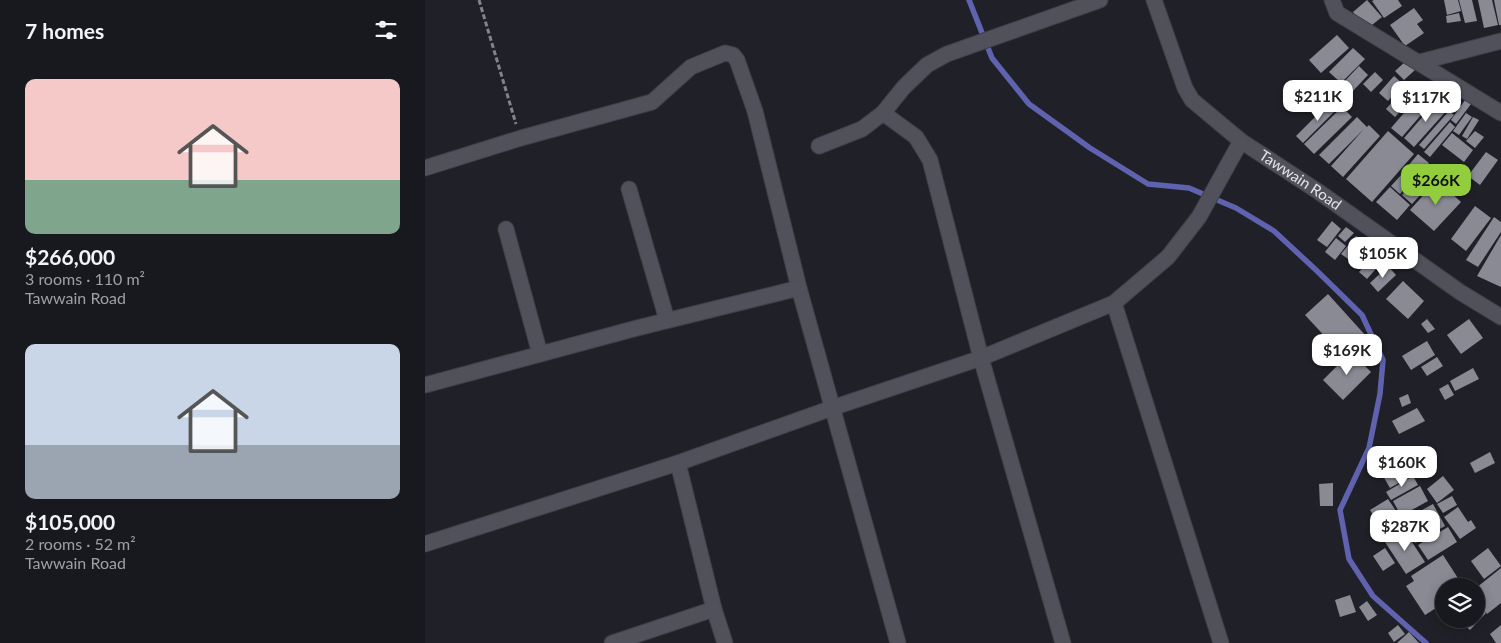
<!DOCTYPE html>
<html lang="en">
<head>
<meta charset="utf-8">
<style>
  body { margin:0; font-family:Lato,sans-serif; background:#25262b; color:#f1f3f6; height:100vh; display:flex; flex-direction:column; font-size:19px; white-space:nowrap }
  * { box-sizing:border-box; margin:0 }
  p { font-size:16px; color:#9fa0a4 }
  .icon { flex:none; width:28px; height:28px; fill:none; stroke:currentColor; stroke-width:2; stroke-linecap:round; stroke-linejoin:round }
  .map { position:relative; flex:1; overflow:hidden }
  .drawer { display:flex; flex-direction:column; background:#18191e; width:425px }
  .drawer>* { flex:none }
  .buttons { position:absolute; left:1010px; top:578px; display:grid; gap:10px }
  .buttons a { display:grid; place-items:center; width:50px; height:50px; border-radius:50%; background:#18191e; box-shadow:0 2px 12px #0003,0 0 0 1px #36383c; font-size:25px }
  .price { position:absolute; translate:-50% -42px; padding:0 11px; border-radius:10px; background:#fff; color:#222; font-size:16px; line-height:32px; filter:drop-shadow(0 1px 2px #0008) }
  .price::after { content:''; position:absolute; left:50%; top:30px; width:15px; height:11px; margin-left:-8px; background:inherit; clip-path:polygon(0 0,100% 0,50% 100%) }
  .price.on { background:#92cd3e; color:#111 }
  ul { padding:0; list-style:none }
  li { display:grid; align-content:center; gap:10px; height:265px; padding:0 25px }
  li span { display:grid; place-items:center; height:155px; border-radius:10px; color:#555 }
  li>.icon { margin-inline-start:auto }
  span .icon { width:90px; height:90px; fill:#fffc; stroke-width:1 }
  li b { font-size:21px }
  h2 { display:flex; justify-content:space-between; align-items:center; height:60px; padding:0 25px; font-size:21px }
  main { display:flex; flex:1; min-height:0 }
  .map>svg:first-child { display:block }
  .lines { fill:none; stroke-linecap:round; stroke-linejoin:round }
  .stream { stroke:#5f63af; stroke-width:5.5 }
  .building { fill:#898a94 }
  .minor-casing { stroke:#3f3f45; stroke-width:17 }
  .path { stroke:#83848a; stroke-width:3; stroke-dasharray:5 2.5; stroke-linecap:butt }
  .minor { stroke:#50515a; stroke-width:15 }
  .labels { text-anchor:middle; stroke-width:5; stroke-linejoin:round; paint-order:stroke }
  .street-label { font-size:15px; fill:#e5e6eb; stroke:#17171e }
</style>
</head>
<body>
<main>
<section class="drawer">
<h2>7 homes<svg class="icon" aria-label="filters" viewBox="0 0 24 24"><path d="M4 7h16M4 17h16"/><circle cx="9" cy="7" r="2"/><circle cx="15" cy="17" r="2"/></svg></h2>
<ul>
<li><span style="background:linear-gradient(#f6c9c9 65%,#7fa58c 0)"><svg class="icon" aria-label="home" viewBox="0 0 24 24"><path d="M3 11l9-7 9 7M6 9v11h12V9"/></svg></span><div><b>$266,000</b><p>3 rooms · 110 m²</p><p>Tawwain Road</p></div></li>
<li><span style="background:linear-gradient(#c9d6e8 65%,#9aa5b1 0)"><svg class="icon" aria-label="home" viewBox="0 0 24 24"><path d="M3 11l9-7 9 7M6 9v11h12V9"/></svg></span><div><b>$105,000</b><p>2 rooms · 52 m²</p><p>Tawwain Road</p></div></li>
</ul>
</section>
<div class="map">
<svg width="1076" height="643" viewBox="0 0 1076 643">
  <rect width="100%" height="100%" fill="#202128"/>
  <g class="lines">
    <!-- stream -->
    <path class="stream" d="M544 0 567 58 604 104 665 148 723 184 764 188 811 208 849 231 891 270 937 315 958 360 955 394 944 448 915 510 924 559 948 596 1001 643"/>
  </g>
  <!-- building -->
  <g class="building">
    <path d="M942 0 957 17 942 29 928 12Z"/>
    <path d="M949 0H973L977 6 959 18 947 1Z"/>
    <path d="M1019 0H1033L1036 11 1022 15Z"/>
    <path d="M1034 0H1047L1052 21 1040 23Z"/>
    <path d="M1053 0H1067L1073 25 1059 28Z"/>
    <path d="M1069 0H1076V25H1074Z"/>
    <path d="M989 8 998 20 992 24 999 33 980 46 965 25Z"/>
    <path d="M1034 13 1036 21 1022 23 1021 16Z"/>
    <path d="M912 35 924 48 896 73 884 60Z"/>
    <path d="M928 48 940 59 916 83 904 72Z"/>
    <path d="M981 61 990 70 979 80 970 71Z"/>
    <path d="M934 66 943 75 927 92 917 84Z"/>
    <path d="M950 72 958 80 946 92 938 84Z"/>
    <path d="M969 76 978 84 963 101 954 93Z"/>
    <path d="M981 86 991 94 970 117 961 109Z"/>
    <path d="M998 91 1009 100 977 137 966 128Z"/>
    <path d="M1013 99 1024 108 989 147 979 138Z"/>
    <path d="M907 100 914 107 878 143 871 136Z"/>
    <path d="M1040 100 1046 104 1031 124 1026 120Z"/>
    <path d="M917 107 927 117 889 154 879 144Z"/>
    <path d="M1024 111 1029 115 999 149 994 145Z"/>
    <path d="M1041 113 1047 117 1034 135 1028 131Z"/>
    <path d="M932 117 942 127 944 125 955 136 918 177 906 166 939 129 904 164 894 155Z"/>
    <path d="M1048 117 1054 120 1042 139 1037 136Z"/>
    <path d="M1025 122 1030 127 1005 157 999 152Z"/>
    <path d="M963 131 989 154 947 202 921 179Z"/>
    <path d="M1050 131 1059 137 1050 148 1041 141Z"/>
    <path d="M1027 133 1048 150 1039 162 1017 145Z"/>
    <path d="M1061 152 1073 160 1055 185 1043 176Z"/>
    <path d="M993 154 1004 163 989 181 978 172Z"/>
    <path d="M1006 167 1014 174 1010 179 1002 172Z"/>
    <path d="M998 172 1008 181 987 204 977 195Z"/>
    <path d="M977 174 986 182 975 194 966 186Z"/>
    <path d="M1012 180 1036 202 1009 231 985 210Z"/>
    <path d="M965 187 985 205 972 220 951 202Z"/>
    <path d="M1050 206 1066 218 1041 251 1026 239Z"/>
    <path d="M1069 217 1076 222V232L1053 267 1041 260Z"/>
    <path d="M907 221 916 229 902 247 892 240Z"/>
    <path d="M921 227 929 233 920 242 913 236Z"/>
    <path d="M1076 235V287L1052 276Z"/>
    <path d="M931 236 940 244 926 261 916 254Z"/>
    <path d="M911 238 921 246 910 260 900 252Z"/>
    <path d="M940 249 946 255 933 269 927 264Z"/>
    <path d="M948 256 956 263 942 279 934 272Z"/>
    <path d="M963 266 971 275 953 292 945 283Z"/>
    <path d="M978 281 999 301 983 319 961 299Z"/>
    <path d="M903 294 941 336 919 357 880 315Z"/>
    <path d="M1002 319 1010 329 1003 333 996 324Z"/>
    <path d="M1044 319 1058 338 1036 354 1022 335Z"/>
    <path d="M1002 341 1010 355 986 370 977 356Z"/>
    <path d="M926 352 946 372 918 400 898 380Z"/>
    <path d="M1012 357 1018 366 1002 376 996 367Z"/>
    <path d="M1048 368 1054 379 1030 391 1025 381Z"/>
    <path d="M1023 384 1029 395 1020 400 1014 389Z"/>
    <path d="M983 394 986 403 977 407 974 398Z"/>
    <path d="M992 408 1000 421 974 434 967 421Z"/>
    <path d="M979 448 993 472 965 488 951 464Z"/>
    <path d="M1065 452 1070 463 1050 473 1045 463Z"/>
    <path d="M988 476 993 485 966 500 961 492Z"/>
    <path d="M1018 476 1029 490 1012 503 1002 489Z"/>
    <path d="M908 483V506H895L894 484Z"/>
    <path d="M995 486 1003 501 976 516 968 501Z"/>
    <path d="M1027 496 1032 505 1018 513 1012 504Z"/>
    <path d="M963 499 975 517 957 529 945 510Z"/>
    <path d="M1008 504 1020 526 990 543 977 521Z"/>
    <path d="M1033 507 1043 522 1046 520 1051 528 1035 539 1019 517Z"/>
    <path d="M1023 527 1032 542 1003 560 993 545Z"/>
    <path d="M979 530 1000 562 981 574 960 542Z"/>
    <path d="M960 548 970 563 958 571 948 556Z"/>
    <path d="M1063 548 1076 566 1059 579 1046 561Z"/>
    <path d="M1018 555 1038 586H1019V603L1000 615 981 586 989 581 986 576Z"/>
    <path d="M1076 568V603L1062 614 1051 601V588Z"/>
    <path d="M925 595 931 612 915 617 910 600Z"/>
    <path d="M942 601 952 615 943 621 934 607Z"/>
    <path d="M1051 604 1061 613 1045 630 1033 619H1051Z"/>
    <path d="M973 625 980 634 969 642 963 633Z"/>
    <path d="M1076 625V643H1071L1065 634Z"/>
    <path d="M984 632 994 643H972Z"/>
  </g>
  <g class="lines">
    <defs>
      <g id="minor">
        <path id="s1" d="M729 0 760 88 767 100 816 141 894 192 1035 292 1076 317"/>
        <path d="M907 0 912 13 1076 113"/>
        <path d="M995 62 1076 41"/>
        <path d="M458 113 491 137 505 160 556 358 638 643"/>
        <path d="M394 146 437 129 458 113 479 87 502 65 522 54 675 0"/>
        <path d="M0 168 96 138 227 102 266 67 300 53 308 55 312 60 330 111 374 288 473 643"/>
        <path d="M204 189 242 320"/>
        <path d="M81 229 115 354"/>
        <path d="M689 303 796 643"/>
        <path d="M0 385 212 328 374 288"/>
        <path d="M253 463 289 609 300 643"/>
        <path d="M0 544 253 463 407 408 556 358 689 303 743 257 774 217 816 141"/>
        <path d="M187 643 289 609"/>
      </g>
    </defs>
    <!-- minor casing -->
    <use href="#minor" class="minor-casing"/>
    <!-- path -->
    <path class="path" d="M54 0 91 124"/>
    <!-- minor -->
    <use href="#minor" class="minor"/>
  </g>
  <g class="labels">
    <!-- street labels -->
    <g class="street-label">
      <text dy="5" stroke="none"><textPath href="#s1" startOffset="242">Tawwain Road</textPath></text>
    </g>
  </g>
</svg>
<div class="buttons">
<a><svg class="icon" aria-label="layers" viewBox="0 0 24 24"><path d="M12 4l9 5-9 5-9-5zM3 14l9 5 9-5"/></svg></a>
</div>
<b class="price" style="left:893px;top:122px">$211K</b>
<b class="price" style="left:1001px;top:123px">$117K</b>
<b class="price on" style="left:1011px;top:206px">$266K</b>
<b class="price" style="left:958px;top:279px">$105K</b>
<b class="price" style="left:922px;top:376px">$169K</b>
<b class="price" style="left:977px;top:488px">$160K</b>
<b class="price" style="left:980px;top:552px">$287K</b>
</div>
</main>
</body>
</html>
